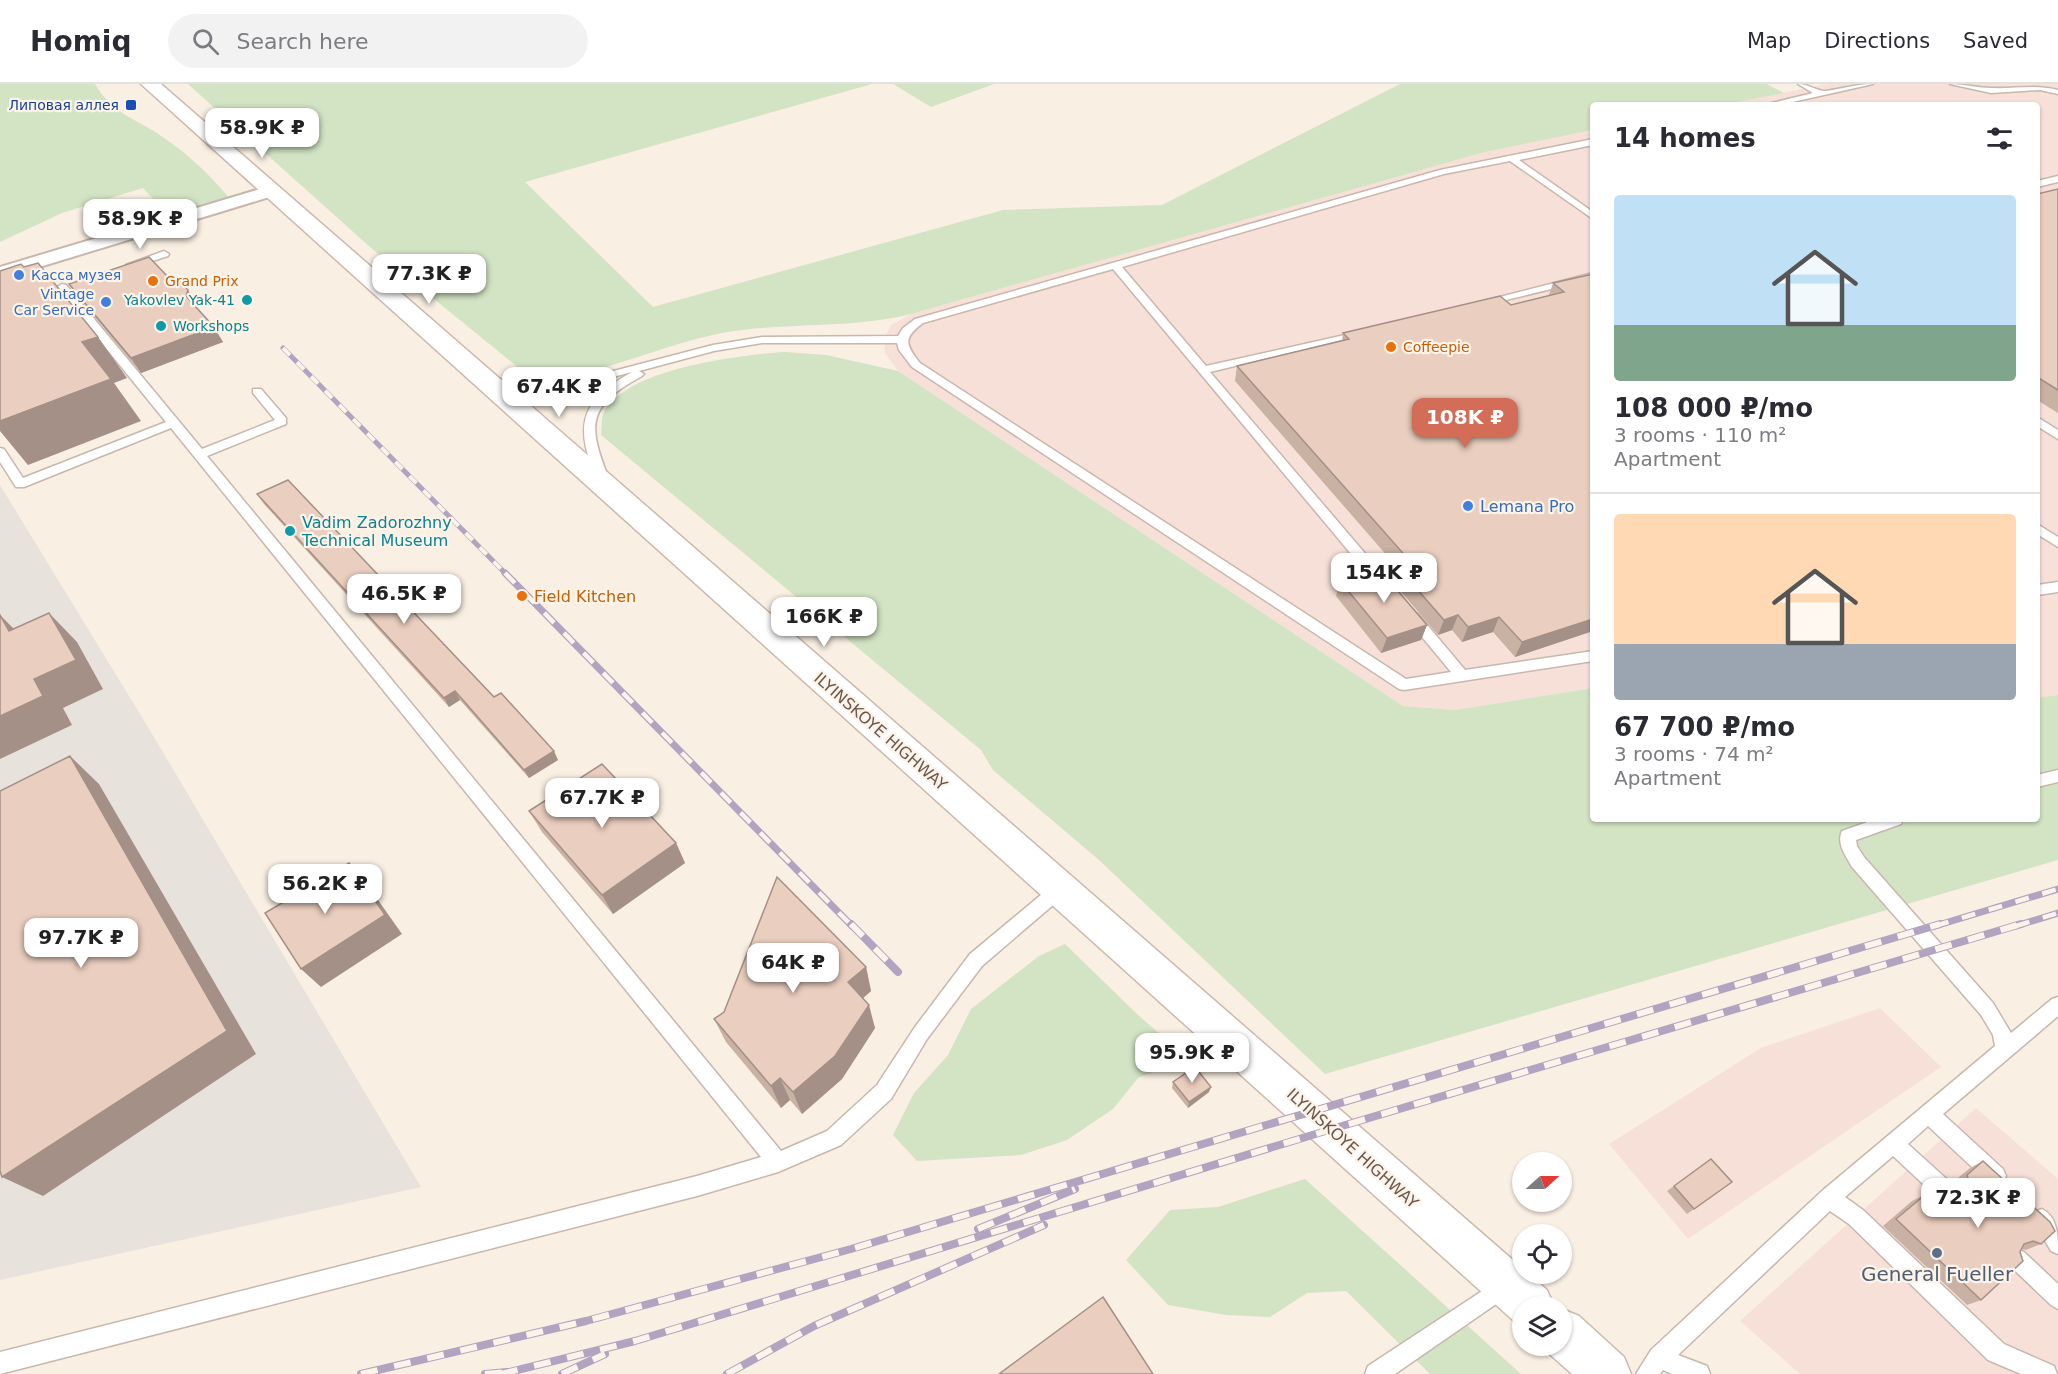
<!DOCTYPE html>
<html lang="en">
<head>
<meta charset="utf-8">
<style>
  body { margin:0; font-family:"DejaVu Sans",sans-serif; background:#f2f2f3; color:#2b2b33; height:100vh; display:flex; flex-direction:column; font-size:22px; white-space:nowrap }
  * { box-sizing:border-box; margin:0 }
  p { font-size:20px; color:#7c7c81 }
  .icon { flex:none; width:33px; height:33px; fill:none; stroke:currentColor; stroke-width:2; stroke-linecap:round; stroke-linejoin:round }
  .map { position:relative; flex:1; overflow:hidden }
  .sheet { position:absolute; left:1590px; top:18px; width:450px; height:720px; display:flex; flex-direction:column; background:#fff; border-radius:6px; box-shadow:0 2px 4px #0004 }
  .sheet>* { flex:none }
  .needle { width:39px; rotate:69deg }
  .tools { position:absolute; left:1512px; top:1068px; display:grid; gap:12px }
  .tools a { display:grid; place-items:center; width:60px; height:60px; border-radius:50%; background:#fff; box-shadow:0 2px 4px #0004; font-size:30px }
  .price { position:absolute; translate:-50% -51px; padding:0 14px; border-radius:12px; background:#fff; color:#222; font-size:20px; line-height:39px; filter:drop-shadow(0 2px 3px #0008) }
  .price::after { content:''; position:absolute; left:50%; top:36px; width:18px; height:14px; margin-left:-9px; background:inherit; clip-path:polygon(0 0,100% 0,50% 100%) }
  .price.active { background:#d36d58; color:#fff }
  ul { padding:0; list-style:none }
  li { display:grid; align-content:center; gap:12px; height:318px; padding:0 24px }
  li+li { border-top:2px solid #e1e1e2 }
  li span { display:grid; place-items:center; height:186px; border-radius:6px; color:#555 }
  li>.icon { margin-inline-start:auto }
  span .icon { width:108px; height:108px; fill:#fffc; stroke-width:1 }
  li b { font-size:26px }
  h2 { display:flex; justify-content:space-between; align-items:center; height:72px; padding:0 24px; font-size:26px }
  header { display:flex; align-items:center; gap:36px; box-sizing:border-box; height:84px; padding:0 30px; background:#fff; border-bottom:2px solid #e1e1e2 }
  header strong { font-size:28px }
  nav { display:flex; gap:33px; margin-inline-start:auto; font-size:21px }
  .search { width:420px; height:54px; background:#f2f2f3; display:flex; align-items:center; gap:15px; box-sizing:border-box; padding:0 21px; border-radius:33px; color:#7c7c81; font-size:22px }
  .map>svg:first-child { display:block }
  .commercial { fill:#f7e0d8 }
  .industrial { fill:#e8e2dd }
  .green { fill:#d2e4c4 }
  .lines { fill:none; stroke-linecap:round; stroke-linejoin:round }
  .lane-casing { stroke:#c8b7ac; stroke-width:3 }
  .street-casing { stroke:#c8b7ac; stroke-width:4 }
  .secondary-casing { stroke:#cdb9ac; stroke-width:3 }
  .lane { fill:#fff; fill-rule:evenodd }
  .street { fill:#fff; fill-rule:evenodd }
  .secondary { fill:#fff; fill-rule:evenodd }
  .rail-far2-casing { stroke:#b2a4c0; stroke-width:5 }
  .rail-far1-casing { stroke:#b2a4c0; stroke-width:7 }
  .rail-casing { stroke:#b2a4c0; stroke-width:8 }
  .rail-far2 { stroke:#fcf3e9; stroke-width:4; stroke-dasharray:10; stroke-linecap:butt }
  .rail-far1 { stroke:#fcf3e9; stroke-width:4.5; stroke-dasharray:14; stroke-linecap:butt }
  .rail { stroke:#fcf3e9; stroke-width:6; stroke-dasharray:17; stroke-linecap:butt }
  .wall { fill:#c9b1a4 }
  .shaded-wall { fill:#a49086 }
  .building { fill:#eacebf; stroke:#a49086; stroke-width:1.5 }
  .transit-dot { fill:#1a4fb4; stroke:#fcf3e9; stroke-width:2 }
  .shop-dot { fill:#3f7fe0; stroke:#fcf3e9; stroke-width:2 }
  .food-dot { fill:#e8710a; stroke:#fcf3e9; stroke-width:2 }
  .culture-dot { fill:#0f9aa8; stroke:#fcf3e9; stroke-width:2 }
  .service-dot { fill:#5c6f8a; stroke:#fcf3e9; stroke-width:2 }
  .labels { text-anchor:middle; stroke-width:4.5; stroke-linejoin:round; paint-order:stroke }
  .far-transit-label { font-size:14px; fill:#164399; stroke:#fcf3e9; text-anchor:end }
  .far-shop-label { font-size:14px; fill:#366cbe; stroke:#fcf3e9; text-anchor:start }
  .far-food-label { font-size:14px; fill:#c56008; stroke:#fcf3e9; text-anchor:start }
  .far-culture-label { font-size:14px; fill:#0d838f; stroke:#fcf3e9; text-anchor:end }
  .shop-label { font-size:16px; fill:#366cbe; stroke:#fcf3e9; text-anchor:start }
  .culture-label { font-size:16px; fill:#0d838f; stroke:#fcf3e9; text-anchor:start }
  .food-label { font-size:16px; fill:#c56008; stroke:#fcf3e9; text-anchor:start }
  .street-label { font-size:16px; fill:#6d574d; stroke:#fcf3e9 }
  .near-service-label { font-size:20px; fill:#4e5e75; stroke:#fcf3e9 }
</style>
</head>
<body>
<header>
<strong>Homiq</strong>
<div class="search"><svg class="icon" aria-label="search" viewBox="0 0 24 24"><circle cx="10" cy="10" r="6"/><path d="M15 15l6 6"/></svg>Search here</div>
<nav><a>Map</a><a>Directions</a><a>Saved</a></nav>
</header>
<div class="map">
<svg width="2058" height="1290" viewBox="0 0 2058 1290">
  <rect width="100%" height="100%" fill="#f9efe3"/>
  <!-- commercial -->
  <g class="commercial">
    <path d="M1828 0H2058V611L2037 614V21H1721Z"/>
    <path d="M1593 46V604L1455 626 1403 622 898 287 885 269 884 255 891 241 911 230 1485 68Z"/>
    <path d="M1880 924 1941 983 1688 1155 1609 1060 1761 964Z"/>
    <path d="M1976 1024 2058 1095V1290H1800L1740 1237Z"/>
  </g>
  <!-- industrial -->
  <path class="industrial" d="M0 401 148 643 421 1103 0 1196Z"/>
  <!-- green -->
  <g class="green">
    <path d="M0 0H95C111 27 127 31 152 46 181 64 207 87 229 114L168 131 143 104 62 129 0 158Z"/>
    <path d="M188 0H872L525 98 653 223 1003 126 1162 121 1400 0H1767L1784 9 1721 21H1593V46L1485 68 911 230C847 246 781 237 717 250 669 260 624 280 576 291 563 294 549 296 536 298L370 163Z"/>
    <path d="M893 0H994L931 23Z"/>
    <path d="M785 268 826 271 898 287 1403 622 1455 626 1593 604V735H2037V614L2058 611V776L1325 990 1099 776 993 686 981 666 601 351C602 345 601 334 604 328 628 284 740 271 785 268Z"/>
    <path d="M1065 860 1139 932 1181 968 1165 983 1138 994 1113 1025 1067 1056 1021 1071 917 1077 893 1051 914 1009 948 971 971 925 1039 872Z"/>
    <path d="M1305 1095 1521 1290H1430L1346 1207 1307 1209 1270 1233 1226 1231 1168 1221 1126 1176 1170 1126 1218 1123Z"/>
  </g>
  <g class="lines">
    <defs>
      <g id="lane">
        <path d="M1798 0C1808 0 1817 7 1825 7 1842 5 1856 0 1873 0L1779 21H1763L1813 9Z"/>
        <path d="M1950 0C1964 0 1978 4 1992 4 2015 5 2035 0 2058 6V10L2040 6 1991 9Z"/>
        <path d="M1593 55V61L1519 76 1593 128V135L1510 77 1444 90 1122 183 1206 282 1367 246V250L1210 288 1392 501 1394 504 1392 507H1382L1113 185 923 239C903 254 905 260 920 279L1406 595 1451 588 1408 536 1406 533 1413 528 1418 530 1465 586 1593 567V577L1404 606 1399 605 912 283 899 266 897 259H762L714 267 639 287 644 290 642 292C587 322 587 340 609 395L603 399C595 396 594 387 591 380 573 332 591 311 632 288L579 302 540 308 485 299 479 296 485 293 540 302 579 296 713 261 762 253 898 252 903 244 915 235 1440 86Z"/>
        <path d="M2058 92V98L2037 103V97Z"/>
        <path d="M156 120H162L177 137 175 139H169L154 122Z"/>
        <path d="M164 167 169 170 168 172 131 184 126 181Z"/>
        <path d="M1593 189V195L1485 221 1480 218Z"/>
        <path d="M62 200 66 201 202 365 275 336 253 309V305H261L286 334V340L207 372 781 1067 827 1047 877 1001 915 943 970 870 1054 800 1060 798 1066 800 1068 805 1066 810 982 882 927 955 891 1015 841 1061 778 1088 697 1112 0 1290V1268L697 1092 761 1073 171 344 24 403H16L0 378V364L4 365 23 394 166 338 58 205 57 203Z"/>
        <path d="M2037 333 2058 346V355L2037 342Z"/>
        <path d="M2037 440 2058 453V463L2037 450Z"/>
        <path d="M2058 498V508L2037 511V501Z"/>
        <path d="M2058 686V698L2037 703V691Z"/>
        <path d="M1876 735H1903L1901 740 1856 756 1857 762 1864 773 1993 919 2011 949 2052 915 2058 913V932L1943 1030 2003 1085 2006 1092 2003 1099 1996 1102 1989 1099 1928 1042 1908 1060 1951 1099 1954 1106 1951 1113 1944 1116 1937 1113 1893 1072 1845 1113 1863 1126 2004 1260 2054 1282 2057 1290H2021L1988 1276 1849 1140 1830 1127 1678 1271 1707 1282 1710 1290H1672L1663 1286 1660 1290H1636L1651 1266 1822 1107 1995 962 1993 951 1981 931 1852 783C1846 772 1836 760 1842 747Z"/>
        <path d="M2042 1125C2058 1133 2058 1153 2058 1170L2051 1167 2032 1135 2035 1128Z"/>
        <path d="M2017 1165 2024 1168 2058 1200V1225L2051 1221 2010 1182 2007 1175 2010 1168Z"/>
        <path d="M1505 1192 1512 1195 1515 1202 1512 1209 1395 1290H1365L1368 1282Z"/>
      </g>
      <path id="street" d="M270 102 276 103 279 107 276 111 0 195V183Z"/>
      <g id="secondary">
        <path d="M141 0H161L1522 1184V1190H1529L1547 1206 1554 1222H1522V1242L1515 1238Z"/>
        <path d="M1562 1225 1579 1232 1624 1273 1631 1290H1572L1545 1266 1544 1262H1562Z"/>
      </g>
    </defs>
    <!-- lane casing -->
    <use href="#lane" class="lane-casing"/>
    <!-- street casing -->
    <use href="#street" class="street-casing"/>
    <!-- secondary casing -->
    <use href="#secondary" class="secondary-casing"/>
    <!-- lane -->
    <use href="#lane" class="lane"/>
    <!-- street -->
    <use href="#street" class="street"/>
    <!-- secondary -->
    <use href="#secondary" class="secondary"/>
    <defs>
      <path id="rail-far2" d="M283 264 506 490"/>
      <g id="rail-far1">
        <path d="M505 489 852 842"/>
        <path d="M1935 842 2058 805"/>
        <path d="M2016 842 2058 829"/>
      </g>
      <g id="rail">
        <path d="M851 840 898 888"/>
        <path d="M978 1145 1075 1105"/>
        <path d="M361 1290 586 1237 851 1165 1940 840"/>
        <path d="M485 1290 507 1288"/>
        <path d="M501 1290 635 1257 1332 1045 2021 840"/>
        <path d="M562 1290 605 1270"/>
        <path d="M727 1290 814 1242 1044 1141"/>
      </g>
    </defs>
    <!-- rail-far2 casing -->
    <use href="#rail-far2" class="rail-far2-casing"/>
    <!-- rail-far1 casing -->
    <use href="#rail-far1" class="rail-far1-casing"/>
    <!-- rail casing -->
    <use href="#rail" class="rail-casing"/>
    <!-- rail-far2 -->
    <use href="#rail-far2" class="rail-far2"/>
    <!-- rail-far1 -->
    <use href="#rail-far1" class="rail-far1"/>
    <!-- rail -->
    <use href="#rail" class="rail"/>
  </g>
  <!-- wall -->
  <g class="wall">
    <path d="M2058 105V329L2037 316V110Z"/>
    <path d="M1593 190V547L1515 573 1493 548 1462 558 1452 546 1438 551 1391 496 1396 482 1235 297 1237 282 1342 257 1343 249 1511 221 1549 211 1553 199Z"/>
    <path d="M168 193 197 221 196 223 223 258 141 289 80 215 69 200Z"/>
    <path d="M257 410 494 613 558 676 529 694 460 616 449 623 264 420Z"/>
    <path d="M1340 497 1427 541 1421 556 1381 569 1336 512Z"/>
    <path d="M529 727 676 759 685 779 613 830 542 748Z"/>
    <path d="M866 883 871 907 863 914 875 944 842 995 802 1030 790 1016 781 1024 726 958 714 935Z"/>
    <path d="M1173 998 1209 1008 1188 1024 1172 1004Z"/>
    <path d="M1711 1075 1732 1098 1687 1130 1667 1107Z"/>
    <path d="M1983 1077 2041 1160 2026 1166 2022 1165 1981 1216 1967 1221 1883 1142 1912 1117 1926 1110 1932 1116 1948 1107 1954 1110 1956 1107 1953 1098 1970 1084Z"/>
  </g>
  <!-- shaded-wall -->
  <g class="shaded-wall">
    <path d="M188 206 197 221 195 227 186 212Z"/>
    <path d="M214 243 223 258 141 289 131 274Z"/>
    <path d="M98 253 127 294 114 299 141 337 28 381 0 347V337L82 258Z"/>
    <path d="M49 529 77 558 103 605 63 624 72 641 0 675V632L34 595Z"/>
    <path d="M0 531 29 560 9 547Z"/>
    <path d="M1458 531 1452 546 1438 551 1444 536Z"/>
    <path d="M1499 533 1493 548 1462 558 1468 543Z"/>
    <path d="M1593 535V547L1515 573 1522 558Z"/>
    <path d="M1427 541 1421 556 1381 569 1387 554Z"/>
    <path d="M455 607 460 616 449 623 444 614Z"/>
    <path d="M554 667 558 676 529 694 524 686Z"/>
    <path d="M70 672 99 700 256 970 43 1112 2 1093Z"/>
    <path d="M676 759 685 779 613 830 602 811Z"/>
    <path d="M349 779 366 799 402 850 321 903 301 885Z"/>
    <path d="M866 883 871 907 854 922 848 898Z"/>
    <path d="M869 921 875 944 842 995 802 1030 793 1008Z"/>
    <path d="M780 994 790 1016 781 1024 771 1002Z"/>
    <path d="M1211 1003 1209 1008 1188 1024 1189 1018Z"/>
  </g>
  <!-- building -->
  <g class="building">
    <path d="M2058 105V306L2037 293V110Z"/>
    <path d="M149 173 168 193 177 194 188 206 186 212 214 243 131 274 69 200Z"/>
    <path d="M38 179 98 253 82 258 111 295 0 337V187L21 180 24 183Z"/>
    <path d="M1593 190V535L1522 558 1499 533 1468 543 1458 531 1444 536 1396 481 1410 477 1237 282 1349 255 1343 249 1500 212 1511 221 1564 208 1553 199Z"/>
    <path d="M288 396 494 613 501 609 554 667 524 686 455 607 444 614 257 410Z"/>
    <path d="M1380 486 1427 541 1387 554 1340 497Z"/>
    <path d="M49 529 76 576 34 595 43 612 0 632V531L9 547Z"/>
    <path d="M70 672 227 947 2 1093 0 1087V707Z"/>
    <path d="M602 680 676 759 602 811 529 727Z"/>
    <path d="M349 779 385 831 301 885 265 829Z"/>
    <path d="M777 793 866 883 848 898 869 921 835 972 793 1008 780 994 771 1002 714 935 724 928Z"/>
    <path d="M1195 983 1211 1003 1189 1018 1173 998Z"/>
    <path d="M1711 1075 1732 1098 1694 1125 1674 1102Z"/>
    <path d="M1983 1077 2050 1138 2055 1147 2041 1160 2033 1157 2024 1160 2020 1168 2023 1177 1981 1216 1896 1135 1926 1110 1935 1119 1948 1107 1957 1111 1966 1108 1970 1100 1967 1091Z"/>
    <path d="M1103 1213 1153 1290H999Z"/>
  </g>
  <!-- markers -->
  <rect class="transit-dot" x="125" y="15" width="12" height="12" rx="3"/>
  <g class="shop-dot">
    <circle cx="19" cy="191" r="6"/>
    <circle cx="106" cy="218" r="6"/>
    <circle cx="1468" cy="422" r="6"/>
  </g>
  <g class="food-dot">
    <circle cx="153" cy="197" r="6"/>
    <circle cx="1391" cy="263" r="6"/>
    <circle cx="522" cy="512" r="6"/>
  </g>
  <g class="culture-dot">
    <circle cx="247" cy="216" r="6"/>
    <circle cx="161" cy="242" r="6"/>
    <circle cx="290" cy="447" r="6"/>
  </g>
  <circle class="service-dot" cx="1937" cy="1169" r="6"/>
  <g class="labels">
    <!-- far-transit labels -->
    <g class="far-transit-label">
      <text x="119" y="26">Липовая аллея</text>
    </g>
    <!-- far-shop labels -->
    <g class="far-shop-label">
      <text x="31" y="196">Касса музея</text>
      <text x="94" y="215" text-anchor="end">Vintage<tspan x="94" dy="16">Car Service</tspan></text>
    </g>
    <!-- far-food labels -->
    <g class="far-food-label">
      <text x="165" y="202">Grand Prix</text>
      <text x="1403" y="268">Coffeepie</text>
    </g>
    <!-- far-culture labels -->
    <g class="far-culture-label">
      <text x="235" y="221">Yakovlev Yak-41</text>
      <text x="173" y="247" text-anchor="start">Workshops</text>
    </g>
    <!-- shop labels -->
    <g class="shop-label">
      <text x="1480" y="428">Lemana Pro</text>
    </g>
    <!-- culture labels -->
    <g class="culture-label">
      <text x="302" y="444">Vadim Zadorozhny<tspan x="302" dy="18">Technical Museum</tspan></text>
    </g>
    <!-- food labels -->
    <g class="food-label">
      <text x="534" y="518">Field Kitchen</text>
    </g>
    <!-- street labels -->
    <g class="street-label">
      <text transform="translate(881 647) rotate(41)" y="6">ILYINSKOYE HIGHWAY</text>
      <text transform="translate(1353 1064) rotate(42)" y="6">ILYINSKOYE HIGHWAY</text>
    </g>
    <!-- near-service labels -->
    <g class="near-service-label">
      <text x="1937" y="1197">General Fueller</text>
    </g>
  </g>
</svg>
<div class="tools">
<a><svg class="needle" viewBox="-14 -14 28 28"><path d="M0-13l5 13h-10z" fill="#e53935"/><path d="M0 13l5-13h-10z" fill="#7c7c81"/></svg></a>
<a><svg class="icon" aria-label="locate" viewBox="0 0 24 24"><circle cx="12" cy="12" r="6"/><path d="M12 2v4M12 18v4M2 12h4M18 12h4"/></svg></a>
<a><svg class="icon" aria-label="layers" viewBox="0 0 24 24"><path d="M12 4l9 5-9 5-9-5zM3 14l9 5 9-5"/></svg></a>
</div>
<b class="price" style="left:262px;top:75px">58.9K ₽</b>
<b class="price" style="left:140px;top:166px">58.9K ₽</b>
<b class="price" style="left:429px;top:221px">77.3K ₽</b>
<b class="price" style="left:559px;top:334px">67.4K ₽</b>
<b class="price active" style="left:1465px;top:365px">108K ₽</b>
<b class="price" style="left:1384px;top:520px">154K ₽</b>
<b class="price" style="left:404px;top:541px">46.5K ₽</b>
<b class="price" style="left:824px;top:564px">166K ₽</b>
<b class="price" style="left:602px;top:745px">67.7K ₽</b>
<b class="price" style="left:325px;top:831px">56.2K ₽</b>
<b class="price" style="left:81px;top:885px">97.7K ₽</b>
<b class="price" style="left:793px;top:910px">64K ₽</b>
<b class="price" style="left:1192px;top:1000px">95.9K ₽</b>
<b class="price" style="left:1978px;top:1145px">72.3K ₽</b>
<section class="sheet">
<h2>14 homes<svg class="icon" aria-label="filters" viewBox="0 0 24 24"><path d="M4 7h16M4 17h16"/><circle cx="9" cy="7" r="2"/><circle cx="15" cy="17" r="2"/></svg></h2>
<ul>
<li><span style="background:linear-gradient(#bfe0f5 70%,#7fa58c 0)"><svg class="icon" aria-label="home" viewBox="0 0 24 24"><path d="M3 11l9-7 9 7M6 9v11h12V9"/></svg></span><div><b>108 000 ₽/mo</b><p>3 rooms · 110 m²</p><p>Apartment</p></div></li>
<li><span style="background:linear-gradient(#ffd9b3 70%,#9aa5b1 0)"><svg class="icon" aria-label="home" viewBox="0 0 24 24"><path d="M3 11l9-7 9 7M6 9v11h12V9"/></svg></span><div><b>67 700 ₽/mo</b><p>3 rooms · 74 m²</p><p>Apartment</p></div></li>
</ul>
</section>
</div>
</body>
</html>
